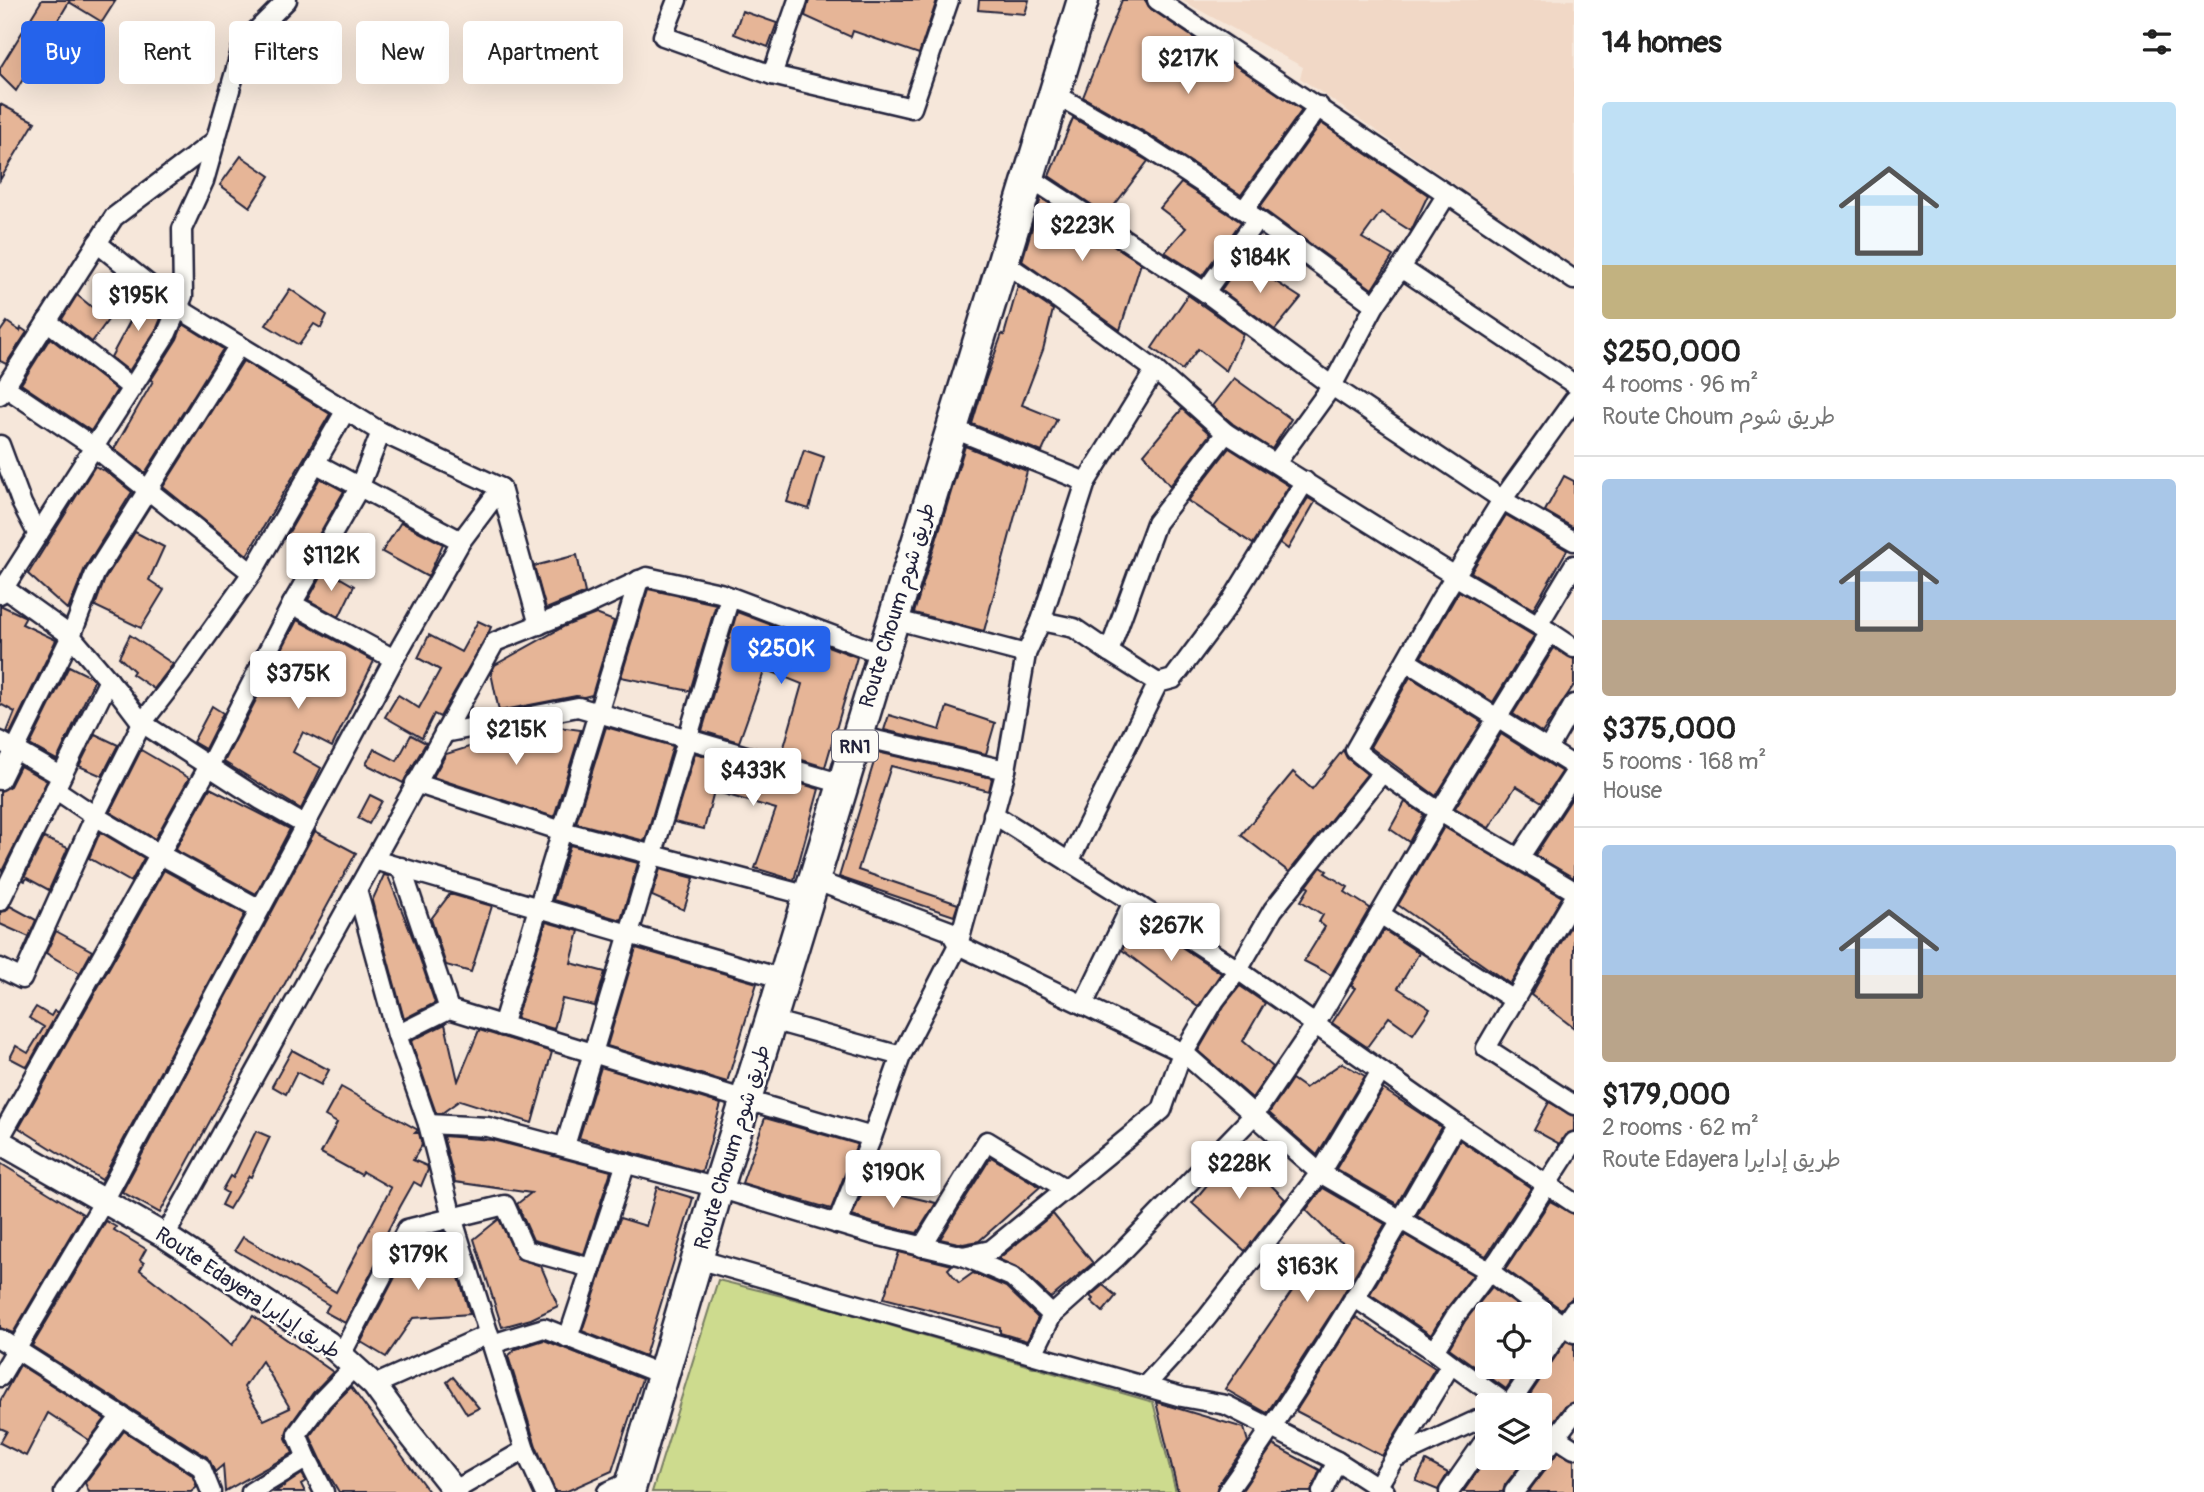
<!DOCTYPE html>
<html lang="en">
<head>
<meta charset="utf-8">
<style>
  body { margin:0; font-family:Pangolin,"Playpen Sans Arabic",sans-serif; background:#f2f2f2; color:#222; height:100vh; display:flex; flex-direction:column; font-size:26px; white-space:nowrap }
  * { box-sizing:border-box; margin:0 }
  p { font-size:23px; color:#767676 }
  .icon { flex:none; width:38px; height:38px; fill:none; stroke:currentColor; stroke-width:2; stroke-linecap:round; stroke-linejoin:round }
  .map { position:relative; flex:1; overflow:hidden }
  .side { display:flex; flex-direction:column; background:#fff; width:630px }
  .side>* { flex:none }
  .top-card { position:absolute; left:21px; top:21px; width:665px; height:63px; display:flex; gap:14px }
  .tools { position:absolute; left:1475px; top:1302px; display:grid; gap:14px }
  .tools a { display:grid; place-items:center; width:77px; height:77px; border-radius:7px; background:#fff; box-shadow:0 7px 28px #0002; font-size:35px }
  .price { position:absolute; translate:-50% -60px; padding:0 16px; border-radius:7px; background:#fff; color:#222; font-size:23px; line-height:46px; filter:drop-shadow(0 2px 4px #0008) }
  .price::after { content:''; position:absolute; left:50%; top:42px; width:21px; height:16px; margin-left:-10px; background:inherit; clip-path:polygon(0 0,100% 0,50% 100%) }
  .price.current { background:#2563eb; color:#fff }
  ul { padding:0; list-style:none }
  li { display:grid; align-content:center; gap:14px; height:371px; padding:0 28px }
  li+li { border-top:2px solid #e0e0e0 }
  li span { display:grid; place-items:center; height:217px; border-radius:7px; color:#555 }
  li>.icon { margin-inline-start:auto }
  span .icon { width:126px; height:126px; fill:#fffc; stroke-width:1 }
  li b { font-size:30px }
  h2 { display:flex; justify-content:space-between; align-items:center; height:84px; padding:0 28px; font-size:30px }
  .pill { padding:0 24px; border-radius:7px; background:#fff; box-shadow:0 7px 28px #0002; font-size:24px; line-height:63px }
  .pill.current { background:#2563eb; color:#fff }
  main { display:flex; flex:1; min-height:0 }
  .map>svg:first-child { display:block }
  .built { fill:#f1d8c6 }
  .green { fill:#cddb8e; stroke:#787e64; stroke-width:2 }
  .building { fill:#e6b597; stroke:#22223b; stroke-width:2; fill-rule:evenodd }
  .lines { fill:none; stroke-linecap:round; stroke-linejoin:round }
  .minor-casing { stroke:#22223b; stroke-width:23 }
  .tertiary-casing { stroke:#22223b; stroke-width:28 }
  .trunk-casing { stroke:#22223b; stroke-width:35 }
  .minor { stroke:#fdfcf7; stroke-width:18 }
  .tertiary { stroke:#fdfcf7; stroke-width:23 }
  .trunk { stroke:#fdfcf7; stroke-width:30 }
  .labels { text-anchor:middle; stroke-width:5; stroke-linejoin:round; paint-order:stroke }
  .shield { fill:#fdfcf7; stroke:#646373; stroke-width:2 }
  .shield-label { font-size:19px; font-weight:bold; fill:#22223b }
  .street-label { font-size:21px; fill:#22223b; stroke:#fdfcf7 }
</style>
</head>
<body>
<main>
<div class="map">
<svg width="1574" height="1492" viewBox="0 0 1574 1492">
  <rect width="100%" height="100%" fill="#f6e7da"/>
  <filter id="ink" filterUnits="userSpaceOnUse"><feTurbulence type="fractalNoise" baseFrequency=".0143" numOctaves="2"/><feDisplacementMap in="SourceGraphic" scale="14" xChannelSelector="R" yChannelSelector="G"/><feConvolveMatrix kernelMatrix="1 2 1 2 8 2 1 2 1" color-interpolation-filters="sRGB"/></filter>
  <g filter="url(#ink)">
    <!-- built -->
    <path class="built" d="M1181 0H1574V267L1300 78 1303 67Z"/>
    <!-- green -->
    <path class="green" d="M718 1280 834 1309 1153 1402 1176 1492H652Z"/>
    <!-- building -->
    <g class="building">
      <path d="M42 0H116L102 22 69 2 16 91 0 75V68Z"/>
      <path d="M809 0H937L919 54 853 31 851 37 805 16Z"/>
      <path d="M979 0H1029L1025 14 978 10Z"/>
      <path d="M1122 0H1145L1151 9 1302 110 1241 195 1148 134 1083 97Z"/>
      <path d="M742 11 777 23 768 47 734 34Z"/>
      <path d="M0 104 35 122 0 180Z"/>
      <path d="M1073 118 1148 161 1107 215 1049 176Z"/>
      <path d="M1321 123 1428 195 1411 231 1381 212 1362 238 1393 256 1372 289 1260 207Z"/>
      <path d="M241 156 270 176 250 207 220 185Z"/>
      <path d="M1181 183 1241 222 1202 276 1165 252 1186 228 1160 208Z"/>
      <path d="M1041 198 1141 263 1120 330 1022 261Z"/>
      <path d="M1242 260 1301 298 1275 330 1221 290Z"/>
      <path d="M1018 286 1053 310 1043 350 1022 405 1057 419 1042 452 972 424 985 381 1002 334 1004 335Z"/>
      <path d="M290 289 327 315 321 328 314 324 299 345 266 325Z"/>
      <path d="M77 295 108 320 92 342 62 319Z"/>
      <path d="M144 295 164 311 157 328 129 371 111 357Z"/>
      <path d="M1188 295 1243 334 1226 371 1198 349 1182 370 1152 348Z"/>
      <path d="M7 322 20 331 21 328 27 332 6 364 0 361V332Z"/>
      <path d="M183 324 223 349 145 473 114 449 153 381 151 380 177 339Z"/>
      <path d="M50 338 117 390 91 431 21 384Z"/>
      <path d="M243 361 330 414 247 555 163 487Z"/>
      <path d="M1234 378 1291 419 1272 449 1233 424 1212 406Z"/>
      <path d="M1182 409 1210 434 1170 486 1144 454Z"/>
      <path d="M965 446 1027 471 984 631 914 613Z"/>
      <path d="M1229 448 1289 486 1253 544 1188 501Z"/>
      <path d="M804 450 824 457 809 509 787 502Z"/>
      <path d="M95 466 102 470 103 469 132 492 85 568 68 610 28 574Z"/>
      <path d="M1564 476 1574 481V528L1545 511Z"/>
      <path d="M320 478 344 491 309 552 285 539Z"/>
      <path d="M1308 498 1315 502 1288 549 1280 543Z"/>
      <path d="M1506 515 1567 550 1533 609 1471 572Z"/>
      <path d="M401 522 443 544 428 577 382 552Z"/>
      <path d="M135 532 164 547 149 580 164 590 141 628 95 606 105 579Z"/>
      <path d="M577 555 585 593 546 609 534 566Z"/>
      <path d="M325 569 354 586 339 617 308 600Z"/>
      <path d="M648 589 716 604 690 691 621 677Z"/>
      <path d="M1459 591 1534 636 1493 702 1421 657Z"/>
      <path d="M0 605 26 617 22 624 56 640 10 734 7 732 15 712 0 704Z"/>
      <path d="M737 612 857 657 825 767 782 754 802 684 765 669 739 742 702 731Z"/>
      <path d="M596 614 614 621 592 695 584 697 576 696 499 711 491 673 495 665 565 626Z"/>
      <path d="M297 620 374 661 332 747 303 732 293 752 321 768 301 809 224 762Z"/>
      <path d="M478 621 491 627 488 634 440 717 434 714 422 738 385 717 398 695 419 708 440 670 418 658 429 635 461 652Z"/>
      <path d="M130 635 173 664 154 689 132 674 134 671 119 657Z"/>
      <path d="M1554 648 1574 659V685L1542 733 1513 714Z"/>
      <path d="M69 666 91 677 94 681 57 760 30 745Z"/>
      <path d="M1410 677 1482 722 1436 796 1370 747Z"/>
      <path d="M212 706 223 713 205 749 193 742Z"/>
      <path d="M947 707 995 723 986 754 884 730 889 715 940 730Z"/>
      <path d="M544 725 581 730 554 817 433 777 446 754 505 736V733Z"/>
      <path d="M606 727 673 746 645 841 576 823Z"/>
      <path d="M95 734 118 745 102 776 79 766Z"/>
      <path d="M1501 734 1562 772 1542 802 1516 786 1489 828 1455 808Z"/>
      <path d="M411 735 426 743 403 783 366 764 374 749 397 761Z"/>
      <path d="M141 750 189 778 155 839 110 812Z"/>
      <path d="M1343 750 1347 758 1367 774 1289 872 1241 835 1293 772 1312 789Z"/>
      <path d="M877 752 992 778 989 791 891 766 858 870 958 904 954 916 839 877Z"/>
      <path d="M695 753 819 789 794 880 755 868 776 809 714 791 704 829 674 822Z"/>
      <path d="M20 766 47 781 2 871 0 869V791L10 786Z"/>
      <path d="M210 788 290 829 256 894 175 850Z"/>
      <path d="M370 795 382 801 369 824 358 818Z"/>
      <path d="M1574 795V878L1535 855Z"/>
      <path d="M1405 802 1424 815 1409 842 1390 829Z"/>
      <path d="M1444 827 1562 897 1510 984 1398 905Z"/>
      <path d="M315 831 356 853 160 1213 122 1192Z"/>
      <path d="M100 832 144 858 131 882 89 858Z"/>
      <path d="M44 838 68 848 49 890 27 878 25 881 23 880Z"/>
      <path d="M570 845 638 863 621 920 553 900Z"/>
      <path d="M1321 867 1327 871 1325 873 1348 887 1345 892 1370 908 1331 975 1304 961 1325 927 1319 922 1323 915 1301 901 1309 888 1307 886Z"/>
      <path d="M660 869 694 878 684 910 652 896Z"/>
      <path d="M164 870 245 914 102 1180 19 1128Z"/>
      <path d="M384 875 388 876 414 941 435 1003 404 1019 372 901Z"/>
      <path d="M450 894 492 906 471 972 446 965 431 919Z"/>
      <path d="M10 906 36 920 29 937 0 924V912L6 911Z"/>
      <path d="M1139 919 1221 973 1198 1007 1122 950Z"/>
      <path d="M1574 920V1028L1531 995Z"/>
      <path d="M546 922 579 931 571 963 605 972 595 1006 562 999 554 1029 516 1018Z"/>
      <path d="M1384 930 1419 953 1398 988 1430 1009 1413 1034 1389 1017 1367 1047 1332 1023 1355 988 1351 986Z"/>
      <path d="M56 931 92 951 76 980 80 973 46 953Z"/>
      <path d="M636 948 757 983 727 1082 607 1046Z"/>
      <path d="M1240 986 1265 1003 1243 1041 1273 1067 1252 1098 1198 1051 1224 1006Z"/>
      <path d="M36 1007 51 1016 54 1011 58 1012 27 1067 10 1058 16 1046 28 1053 44 1027 29 1018Z"/>
      <path d="M445 1024 458 1081 479 1030 552 1052 532 1123 460 1100 442 1113H436L411 1041Z"/>
      <path d="M292 1050 329 1070 321 1085 297 1072 286 1094 272 1086Z"/>
      <path d="M1342 1063 1365 1076 1317 1155 1269 1113 1292 1079 1305 1088Z"/>
      <path d="M601 1067 721 1104 702 1172 579 1138Z"/>
      <path d="M341 1087 418 1130 415 1133H419L422 1145 413 1160 427 1166 428 1170 421 1186 414 1182 400 1207 380 1246 387 1243 345 1323 325 1312 329 1305 235 1250 243 1237 336 1292 391 1188 363 1172 361 1175 321 1153 337 1123 325 1116Z"/>
      <path d="M1383 1089 1441 1127 1397 1204 1336 1169Z"/>
      <path d="M1549 1102 1574 1116V1131L1565 1135 1558 1146V1143L1534 1130Z"/>
      <path d="M765 1118 857 1144 831 1209 742 1183Z"/>
      <path d="M256 1131 270 1137 251 1177 249 1176 229 1209 221 1205 227 1193 222 1190 230 1176 233 1178Z"/>
      <path d="M443 1136 492 1140 611 1171 584 1254 533 1240 517 1204 531 1193 455 1182Z"/>
      <path d="M1460 1140 1531 1188 1486 1256 1417 1216Z"/>
      <path d="M1236 1150 1285 1199 1245 1251 1192 1203Z"/>
      <path d="M991 1157 1040 1187 979 1241 963 1244 940 1239Z"/>
      <path d="M0 1163 83 1214 13 1333 0 1328Z"/>
      <path d="M865 1186 936 1203 917 1233 874 1223 852 1216Z"/>
      <path d="M657 1187 693 1198 645 1356 582 1331 620 1218 646 1226Z"/>
      <path d="M1323 1188 1385 1224 1337 1305 1267 1413 1225 1389 1303 1275 1318 1282 1343 1243 1332 1236 1306 1210Z"/>
      <path d="M1550 1201 1574 1214V1296L1561 1309 1505 1269Z"/>
      <path d="M1053 1214 1093 1263 1051 1298 1019 1268 998 1259Z"/>
      <path d="M499 1219 517 1258 541 1266 558 1306 531 1319 502 1327 474 1239Z"/>
      <path d="M106 1221 116 1227 114 1230 146 1249 140 1260 144 1263 140 1270 208 1323 232 1345 253 1316 333 1372 313 1393 288 1428 286 1438 293 1453 225 1491 223 1465 215 1472 207 1457 32 1346ZM262 1361 290 1408 264 1420 244 1387Z"/>
      <path d="M445 1231 470 1314 413 1318 386 1357 361 1342 415 1239Z"/>
      <path d="M1405 1235 1473 1275 1447 1308 1431 1335 1370 1294Z"/>
      <path d="M899 1252 952 1265 948 1269 959 1283 973 1273 1006 1287 1038 1318 1027 1341 1000 1333V1328L884 1298Z"/>
      <path d="M1103 1285 1116 1296 1103 1312 1091 1301 1093 1299 1090 1296Z"/>
      <path d="M1492 1287 1529 1314H1488V1367H1521L1506 1389 1449 1348 1465 1321Z"/>
      <path d="M1356 1317 1435 1368 1382 1456 1296 1411Z"/>
      <path d="M544 1340 642 1379 612 1471 565 1492H555L536 1446 508 1356 516 1349Z"/>
      <path d="M1566 1341 1574 1344V1402L1565 1406 1553 1422 1540 1415V1405H1528L1525 1402Z"/>
      <path d="M20 1365 105 1419 89 1440 48 1413 26 1456 0 1443 7 1431 0 1428V1401Z"/>
      <path d="M453 1377 479 1408 467 1414 447 1382Z"/>
      <path d="M351 1387 429 1492H339L326 1470 310 1436 331 1407Z"/>
      <path d="M1156 1402 1244 1428 1248 1442 1218 1485 1216 1492H1178Z"/>
      <path d="M124 1431 192 1475 197 1487 191 1492H89L85 1483Z"/>
      <path d="M1273 1445 1320 1470 1311 1492H1241Z"/>
      <path d="M1558 1452 1574 1460V1492H1528Z"/>
      <path d="M1487 1458H1526L1505 1485 1503 1492H1463Z"/>
      <path d="M1426 1461 1448 1473 1438 1490 1416 1481Z"/>
      <path d="M302 1474 306 1481 301 1484 305 1492H275Z"/>
    </g>
    <g class="lines">
      <defs>
        <g id="minor">
          <path d="M677 0 663 36 772 75 798 0"/>
          <path d="M1157 0 1447 194 1401 268"/>
          <path d="M772 75 912 108 949 0"/>
          <path d="M1055 94 1142 144 1257 219 1375 305 1401 268 1574 384"/>
          <path d="M1029 177 1205 292 1332 386 1506 502 1574 541"/>
          <path d="M1447 194 1574 280"/>
          <path d="M1244 210 1319 106"/>
          <path d="M1003 262 1058 299 1155 370 1086 482"/>
          <path d="M1205 292 1257 219"/>
          <path d="M47 321 132 388"/>
          <path d="M5 387 94 447 252 573"/>
          <path d="M0 395 114 217 216 140"/>
          <path d="M1574 400 1502 500 1440 600 1355 750C1421 807 1501 846 1574 891"/>
          <path d="M951 428 1086 482 1041 621 1026 654"/>
          <path d="M0 445 22 504 38 535"/>
          <path d="M315 463 461 541"/>
          <path d="M1276 463 1332 386 1375 305"/>
          <path d="M501 488 539 625"/>
          <path d="M0 585 71 636 117 690 142 723 261 800 305 825"/>
          <path d="M0 594 167 333 183 296 182 229 204 181 243 44 287 0"/>
          <path d="M292 604 394 659"/>
          <path d="M893 619 1026 654 1006 770"/>
          <path d="M1041 621 1074 628 1109 652 1156 523 1226 433 1155 370"/>
          <path d="M1538 625 1574 565"/>
          <path d="M1550 632 1574 648"/>
          <path d="M1109 652 1158 683"/>
          <path d="M1406 661 1574 766"/>
          <path d="M444 733 578 707 843 784"/>
          <path d="M0 741 61 776"/>
          <path d="M1548 749 1574 704"/>
          <path d="M0 780 71 636 95 574 239 345"/>
          <path d="M415 783 562 831 809 896"/>
          <path d="M993 814 1133 902 1083 1005"/>
          <path d="M1519 858 1574 774"/>
          <path d="M374 860 784 979"/>
          <path d="M1069 862 1158 683 1173 679 1230 603 1305 481"/>
          <path d="M401 867 449 1009"/>
          <path d="M814 880 950 931 958 945 1184 1053 1320 1173 1206 1319 1145 1386"/>
          <path d="M357 890 397 1035 428 1124 452 1217 525 1450 544 1492"/>
          <path d="M1574 898 1486 1048 1574 1105"/>
          <path d="M0 901 109 680"/>
          <path d="M1133 902 1238 970 1456 1124C1385 1250 1311 1374 1227 1492"/>
          <path d="M260 909 159 854 95 816 142 723 180 674 252 573 346 410"/>
          <path d="M1380 914 1514 1000"/>
          <path d="M0 968 22 979 95 816 55 789"/>
          <path d="M771 1020 901 1056 958 945 1006 770 858 736"/>
          <path d="M502 1026 639 580"/>
          <path d="M397 1035 449 1009 746 1100 872 1137 901 1056"/>
          <path d="M1381 1071 1320 1173 1489 1271 1574 1333"/>
          <path d="M428 1124 488 1127 718 1188 871 1234 963 1256 991 1250 1162 1110 1179 1061 1215 1000 1238 970 1273 910 1382 773"/>
          <path d="M1456 1124 1574 1203"/>
          <path d="M0 1138 209 766 292 604 359 488 381 432 178 308 97 243"/>
          <path d="M565 1146 730 597"/>
          <path d="M837 1224 872 1137"/>
          <path d="M165 1236 495 642 583 607 647 577 720 593 882 654"/>
          <path d="M922 1247 987 1141 1066 1189"/>
          <path d="M963 1256 1012 1277 1052 1315 1033 1354"/>
          <path d="M697 1259 1182 1397 1226 1405 1337 1461 1385 1492"/>
          <path d="M1354 1297 1434 1351"/>
          <path d="M1052 1315 1117 1257 1254 1115 1315 1025 1440 811 1550 632 1455 576 1226 433"/>
          <path d="M568 1338 626 1163"/>
          <path d="M0 1339 201 1467 211 1492"/>
          <path d="M492 1344 544 1328 663 1375"/>
          <path d="M341 1355 407 1229 505 1205 525 1250 591 1268"/>
          <path d="M1540 1360 1574 1310"/>
          <path d="M1451 1364 1508 1405"/>
          <path d="M0 1377 104 1201 394 659 461 541 501 488 381 432"/>
          <path d="M374 1385 489 1334"/>
          <path d="M1509 1405 1535 1367"/>
          <path d="M1540 1427 1574 1449"/>
          <path d="M1397 1457 1488 1415"/>
          <path d="M1377 1487 1451 1364 1434 1351 1456 1315 1498 1260 1574 1142"/>
          <path d="M455 1490 525 1450"/>
          <path d="M64 1492 121 1416"/>
          <path d="M251 1492 307 1458"/>
          <path d="M324 1492 307 1458 297 1434 322 1400 354 1367"/>
          <path d="M607 1492 632 1481"/>
          <path d="M1322 1492 1337 1461"/>
          <path d="M1449 1492 1488 1436"/>
          <path d="M1514 1492 1574 1413"/>
        </g>
        <path id="tertiary" d="M0 1142 165 1236 328 1343 374 1385 410 1434 456 1492"/>
        <path id="trunk" d="M629 1492 718 1188 771 1020 1083 0"/>
      </defs>
      <!-- minor casing -->
      <use href="#minor" class="minor-casing"/>
      <!-- tertiary casing -->
      <use href="#tertiary" class="tertiary-casing"/>
      <!-- trunk casing -->
      <use href="#trunk" class="trunk-casing"/>
      <!-- minor -->
      <use href="#minor" class="minor"/>
      <!-- tertiary -->
      <use href="#tertiary" class="tertiary"/>
      <!-- trunk -->
      <use href="#trunk" class="trunk"/>
    </g>
  </g>
  <g class="labels">
    <!-- shield labels -->
    <rect class="shield" x="832" y="730.5" width="46" height="31" rx="5"/>
    <g class="shield-label">
      <text x="855" y="753">RN1</text>
    </g>
    <!-- street labels -->
    <g class="street-label">
      <text transform="translate(897 605) rotate(-73)" y="7">Route Choum طريق شوم</text>
      <text transform="translate(732 1147) rotate(-73)" y="7">Route Choum طريق شوم</text>
      <text transform="translate(248 1293) rotate(34)" y="7">Route Edayera طريق إدايرا</text>
    </g>
  </g>
</svg>
<div class="tools">
<a><svg class="icon" aria-label="locate" viewBox="0 0 24 24"><circle cx="12" cy="12" r="6"/><path d="M12 2v4M12 18v4M2 12h4M18 12h4"/></svg></a>
<a><svg class="icon" aria-label="layers" viewBox="0 0 24 24"><path d="M12 4l9 5-9 5-9-5zM3 14l9 5 9-5"/></svg></a>
</div>
<b class="price" style="left:1188px;top:96px">$217K</b>
<b class="price" style="left:1082px;top:263px">$223K</b>
<b class="price" style="left:1260px;top:295px">$184K</b>
<b class="price" style="left:138px;top:333px">$195K</b>
<b class="price" style="left:331px;top:593px">$112K</b>
<b class="price current" style="left:781px;top:686px">$250K</b>
<b class="price" style="left:298px;top:711px">$375K</b>
<b class="price" style="left:516px;top:767px">$215K</b>
<b class="price" style="left:753px;top:808px">$433K</b>
<b class="price" style="left:1171px;top:963px">$267K</b>
<b class="price" style="left:1239px;top:1201px">$228K</b>
<b class="price" style="left:893px;top:1210px">$190K</b>
<b class="price" style="left:418px;top:1292px">$179K</b>
<b class="price" style="left:1307px;top:1304px">$163K</b>
<div class="top-card">
<a class="pill current">Buy</a>
<a class="pill">Rent</a>
<a class="pill">Filters</a>
<a class="pill">New</a>
<a class="pill">Apartment</a>
</div>
</div>
<section class="side">
<h2>14 homes<svg class="icon" aria-label="filters" viewBox="0 0 24 24"><path d="M4 7h16M4 17h16"/><circle cx="9" cy="7" r="2"/><circle cx="15" cy="17" r="2"/></svg></h2>
<ul>
<li><span style="background:linear-gradient(#bfe0f5 75%,#c2b280 0)"><svg class="icon" aria-label="home" viewBox="0 0 24 24"><path d="M3 11l9-7 9 7M6 9v11h12V9"/></svg></span><div><b>$250,000</b><p>4 rooms · 96 m²</p><p>Route Choum طريق شوم</p></div></li>
<li><span style="background:linear-gradient(#a9c7e8 65%,#b9a48a 0)"><svg class="icon" aria-label="home" viewBox="0 0 24 24"><path d="M3 11l9-7 9 7M6 9v11h12V9"/></svg></span><div><b>$375,000</b><p>5 rooms · 168 m²</p><p>House</p></div></li>
<li><span style="background:linear-gradient(#a9c7e8 60%,#b9a48a 0)"><svg class="icon" aria-label="home" viewBox="0 0 24 24"><path d="M3 11l9-7 9 7M6 9v11h12V9"/></svg></span><div><b>$179,000</b><p>2 rooms · 62 m²</p><p>Route Edayera طريق إدايرا</p></div></li>
</ul>
</section>
</main>
</body>
</html>
